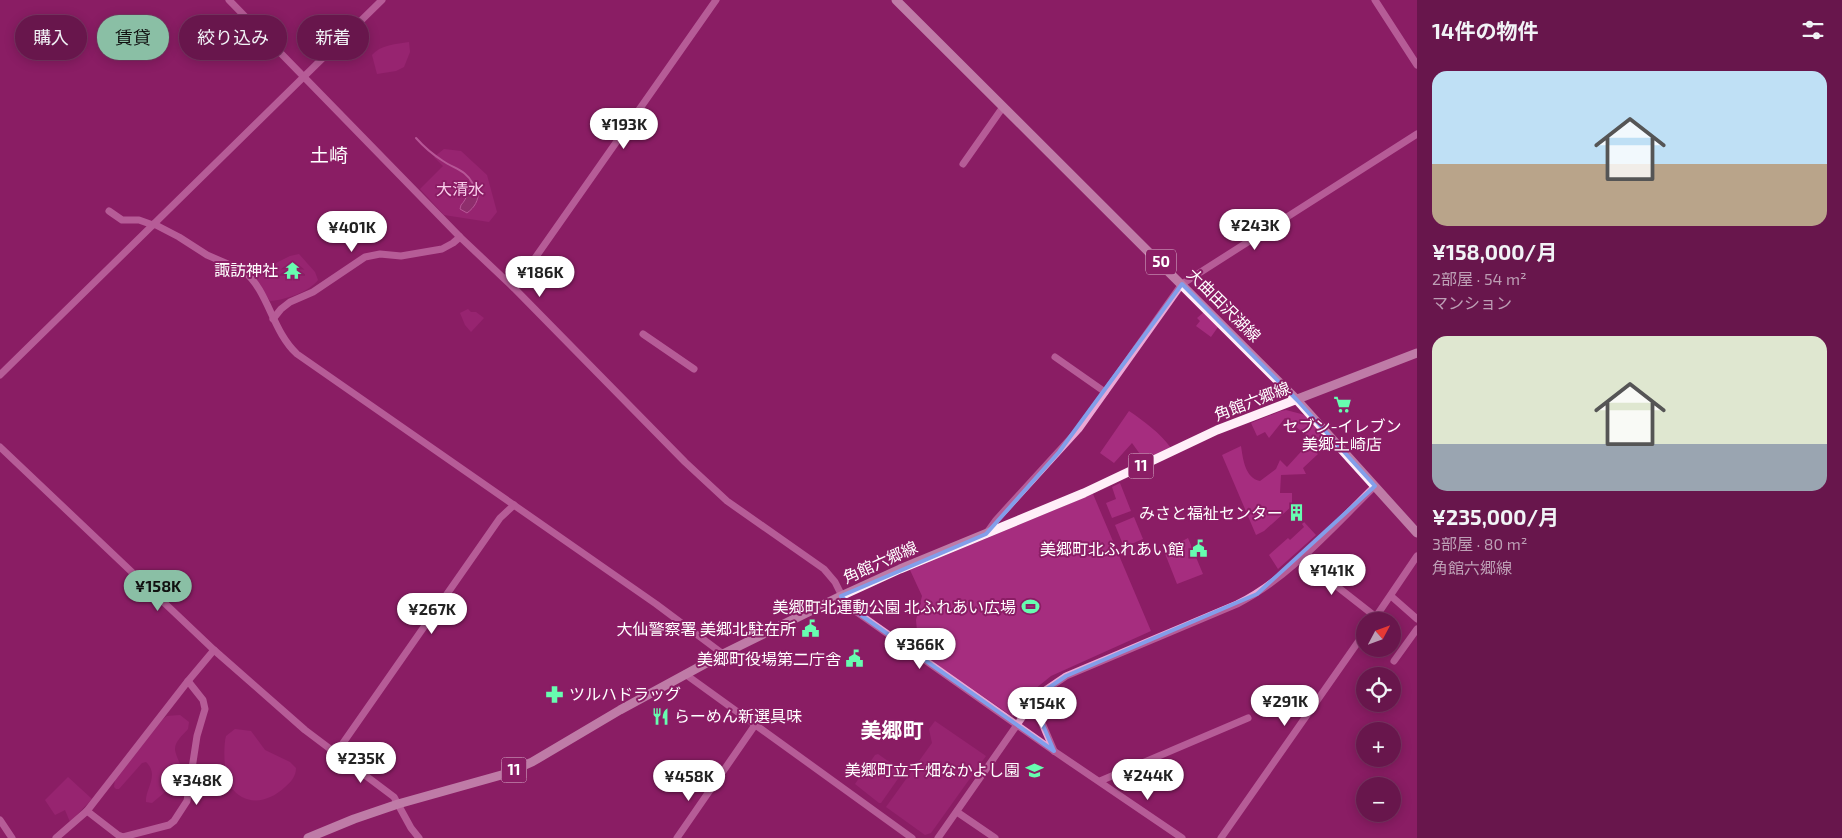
<!DOCTYPE html>
<html lang="ja">
<head>
<meta charset="utf-8">
<style>
  body { margin:0; font-family:"Exo 2","Noto Sans JP",sans-serif; background:#6d1f53; color:#f1f3f6; height:100vh; display:flex; flex-direction:column; font-size:19px; white-space:nowrap }
  * { box-sizing:border-box; margin:0 }
  p { font-size:16px; color:#bd9fb5 }
  .icon { flex:none; width:28px; height:28px; fill:none; stroke:currentColor; stroke-width:2; stroke-linecap:round; stroke-linejoin:round }
  .map { position:relative; flex:1; overflow:hidden }
  .panel { display:flex; flex-direction:column; background:#68164c; width:425px }
  .panel>* { flex:none }
  .top-card { position:absolute; left:15px; top:15px; width:475px; height:45px; display:flex; gap:10px }
  .needle { width:32px; rotate:49deg }
  .tools { position:absolute; left:1356px; top:612px; display:grid; gap:10px }
  .tools a { display:grid; place-items:center; width:45px; height:45px; border-radius:50%; background:#68164c; box-shadow:0 2px 12px #0003,0 0 0 1px #7b3564; font-size:25px }
  .price { position:absolute; translate:-50% -42px; padding:0 11px; border-radius:18px; background:#fff; color:#222; font-size:16px; line-height:32px; filter:drop-shadow(0 1px 2px #0008) }
  .price::after { content:''; position:absolute; left:50%; top:30px; width:15px; height:11px; margin-left:-8px; background:inherit; clip-path:polygon(0 0,100% 0,50% 100%) }
  .price.active { background:#8abfa5; color:#111 }
  ul { padding:0; list-style:none }
  li { display:grid; align-content:center; gap:10px; height:265px; padding:0 15px }
  li span { display:grid; place-items:center; height:155px; border-radius:15px; color:#555 }
  li>.icon { margin-inline-start:auto }
  span .icon { width:90px; height:90px; fill:#fffc; stroke-width:1 }
  li b { font-size:21px }
  h2 { display:flex; justify-content:space-between; align-items:center; height:60px; padding:0 15px; font-size:21px }
  .tag { padding:0 18px; border-radius:22px; background:#68164c; box-shadow:0 2px 12px #0003,0 0 0 1px #7b3564; font-size:18px; line-height:45px }
  .tag.active { background:#8abfa5; color:#111 }
  main { display:flex; flex:1; min-height:0 }
  .map>svg:first-child { display:block }
  .green { fill:#a62d7f }
  .water { fill:#924477; stroke:#ee9cd4 }
  .lines { fill:none; stroke-linecap:round; stroke-linejoin:round }
  .stream { stroke:#ee9cd4; stroke-width:2 }
  .minor { stroke:#eca8d6; stroke-width:7 }
  .major { stroke:#ffeef8; stroke-width:9 }
  .marked { fill:none; stroke:#839eea; stroke-width:4; stroke-linejoin:round }
  .labels { text-anchor:middle; stroke-width:4; stroke-linejoin:round; paint-order:stroke }
  .shield { fill:#8b1d65; stroke:#dcbbd1; stroke-width:1 }
  .shield-label { font-size:15px; font-weight:bold; fill:#fff }
  .park-label { font-size:16px; fill:#f9ceeb; stroke:#8b1d65 }
  .poi-label { font-size:16px; fill:#fff; stroke:#8b1d65; text-anchor:end }
  .street-label { font-size:16px; fill:#fff; stroke:#8b1d65 }
  .quarter-label { font-size:19px; fill:#fff; stroke:#8b1d65 }
  .district-label { font-size:21px; font-weight:bold; fill:#fff; stroke:#8b1d65 }
</style>
</head>
<body>
<main>
<div class="map">
<svg width="1417" height="838" viewBox="0 0 1417 838">
  <rect width="100%" height="100%" fill="#8b1d65"/>
  <!-- green -->
  <g class="green">
    <path d="M409 42 410 52 404 67 396 71 377 74 372 55C380 45 397 44 409 42Z"/>
    <path d="M444 149 461 151 487 175 497 212 489 222 444 215 420 189 443 166 434 157Z"/>
    <path d="M299 254 315 272 318 280C309 292 285 300 270 301L253 275 255 269 264 264 268 267 290 256Z"/>
    <path d="M468 309 471 312H476L484 318 471 332 465 325 460 313Z"/>
    <path d="M1204 312 1218 327 1211 337 1196 326 1200 321 1197 318Z"/>
    <path d="M1286 410 1305 415 1335 448 1332 451 1321 439 1316 443 1285 418 1269 438 1265 432 1257 436 1251 423 1281 411Z"/>
    <path d="M1129 411C1144 421 1160 433 1171 448L1145 461 1132 443 1114 463 1100 453Z"/>
    <path d="M1308 444 1318 454 1303 468 1306 474 1281 475 1280 493H1292V506L1264 531 1256 535 1222 455 1241 446C1243 459 1245 478 1260 481L1276 469 1280 460 1287 467Z"/>
    <path d="M1120 483 1131 511 1112 518 1106 503 1116 499 1112 487Z"/>
    <path d="M1093 494 1151 631 1051 676 1035 689 1013 717 929 659 920 643 917 631 916 620 922 596 910 570Z"/>
    <path d="M1134 517 1143 539 1124 547 1115 525Z"/>
    <path d="M1304 522 1316 535 1278 569 1269 555 1288 538 1290 540 1304 527 1302 524Z"/>
    <path d="M1188 538 1203 574 1177 584 1164 551 1166 550 1165 547H1171Z"/>
    <path d="M180 715 189 722 188 729C183 735 175 741 175 749 175 760 197 785 175 794L165 792 152 803 146 802C145 789 160 775 146 762L142 763 119 789H116L114 787 115 779 163 719 167 716Z"/>
    <path d="M935 721 986 756 931 833 925 835 886 807 932 743 929 729Z"/>
    <path d="M235 729 251 731 265 750 290 762 296 768C296 776 291 782 285 787 268 803 245 807 230 786 224 776 223 747 226 736Z"/>
    <path d="M878 754 902 771V773L881 803H879L855 784 875 755Z"/>
    <path d="M68 777 92 799 70 822 65 810 55 815 45 800Z"/>
  </g>
  <!-- water -->
  <path class="water" d="M473 184 479 191C478 201 475 207 467 213L460 209 461 205C468 198 467 190 473 184Z"/>
  <g class="lines">
    <!-- stream -->
    <path class="stream" d="M416 138C424 147 432 154 443 161 455 169 466 170 473 184"/>
    <!-- minor -->
    <g class="minor">
      <path d="M229 0 460 237 514 288 685 462 727 501 824 569 835 582 845 602 858 613 1054 751 1182 838"/>
      <path d="M1375 0 1417 65"/>
      <path d="M963 164 1003 107"/>
      <path d="M109 211 122 220H139L153 225"/>
      <path d="M154 224 179 237 207 255 244 271C269 292 272 331 297 354L656 604 723 654"/>
      <path d="M514 288 716 0"/>
      <path d="M273 319 281 309 290 302 313 292 365 257 380 254 401 256 442 249 453 243 460 237"/>
      <path d="M643 334 694 369"/>
      <path d="M1055 357 1105 392"/>
      <path d="M0 375 382 0"/>
      <path d="M0 447 214 650 305 730 394 797 411 828 419 838"/>
      <path d="M986 534 996 520 1079 429 1182 284 1417 134"/>
      <path d="M1298 560 1330 581 1376 617"/>
      <path d="M1391 596 1417 619"/>
      <path d="M1373 621 1417 556"/>
      <path d="M1394 661 1417 629"/>
      <path d="M685 674 912 838"/>
      <path d="M1033 702 1054 751"/>
      <path d="M336 753 500 518 514 505"/>
      <path d="M1100 781 1248 718"/>
      <path d="M87 811 118 835 123 837 169 825 174 821 187 801 197 736 205 709 203 700 188 681"/>
      <path d="M957 812 995 838"/>
      <path d="M0 820 12 838"/>
      <path d="M56 838 87 811 188 681 214 650"/>
      <path d="M677 838 755 725"/>
      <path d="M938 838 1033 702 1044 691 1066 676 1237 604C1289 578 1333 527 1375 486"/>
      <path d="M1221 838 1365 632"/>
    </g>
    <!-- major -->
    <g class="major">
      <path d="M896 0 1297 400 1417 533"/>
      <path d="M308 838 354 819 398 804 505 774 532 762 620 710 723 654 841 596 900 569 1084 493 1217 430 1417 353"/>
    </g>
  </g>
  <!-- marked area -->
  <path d="M0 0H1417V838H0ZM1182 284 1297 400 1375 486 1257 594 1066 676 1044 691 1033 702 1054 751 858 613 841 596 986 534 1059 452Z" fill="#8b1d65" fill-opacity=".55" fill-rule="evenodd"/>
  <path class="marked" d="M1182 284 1297 400 1375 486 1257 594 1066 676 1044 691 1033 702 1054 751 858 613 841 596 986 534 1059 452Z"/>
  <!-- icons -->
  <defs>
    <symbol id="temple-bare" viewBox="-9 -9 18 18"><path d="M0-6L5-2H3V0L6.5 2.5H4V6H1.5V3h-3V6H-4V2.5H-6.5L-3 0V-2H-5Z" fill="#67fcb0" stroke="#8b1d65" stroke-width="2.5" paint-order="stroke"/></symbol>
    <symbol id="supermarket-bare" viewBox="-9 -9 18 18"><path d="M-6-5.5h2.5l.6 2H6L4.5 2H-2.5L-4.4-4H-6ZM-1.5 3.2a1.3 1.3 0 1 0 .1 0ZM3 3.2a1.3 1.3 0 1 0 .1 0Z" fill="#67fcb0" stroke="#8b1d65" stroke-width="2.5" paint-order="stroke"/></symbol>
    <symbol id="building-bare" viewBox="-9 -9 18 18"><path d="M-4-6H4V6H1V3H-1V6H-4ZM-2.5-4.3h1.7v1.8h-1.7ZM.8-4.3h1.7v1.8H.8ZM-2.5-1h1.7V.8h-1.7ZM.8-1h1.7V.8H.8Z" fill="#67fcb0" stroke="#8b1d65" stroke-width="2.5" paint-order="stroke"/></symbol>
    <symbol id="civic-bare" viewBox="-9 -9 18 18"><path d="M-.6-6.5H3V-4.5H.6V-3L4-1V1h2V6H-6V1h2V-1L-.6-3ZM-1.2 2.5V6h2.4V2.5Z" fill="#67fcb0" stroke="#8b1d65" stroke-width="2.5" paint-order="stroke"/></symbol>
    <symbol id="stadium-bare" viewBox="-9 -9 18 18"><path d="M0-5a6.5 5 0 1 0 0 10a6.5 5 0 1 0 0-10ZM-3.5-1.8h7v3.6h-7Z" fill="#67fcb0" stroke="#8b1d65" stroke-width="2.5" paint-order="stroke"/></symbol>
    <symbol id="pharmacy-bare" viewBox="-9 -9 18 18"><path d="M-2-6h4v4h4v4h-4v4h-4v-4h-4v-4h4Z" fill="#67fcb0" stroke="#8b1d65" stroke-width="2.5" paint-order="stroke"/></symbol>
    <symbol id="restaurant-bare" viewBox="-9 -9 18 18"><path d="M-5-6h1v4h1v-4h1v4h1v-4h1v5L-1.5 .5V6h-2V.5L-5-1ZM5-6V6H3V1.5H1.5Q1.5-4 5-6Z" fill="#67fcb0" stroke="#8b1d65" stroke-width="2.5" paint-order="stroke"/></symbol>
    <symbol id="school-bare" viewBox="-9 -9 18 18"><path d="M0-5L7-2L0 1L-7-2ZM-4 1L0 2.5L4 1V4Q0 6-4 4Z" fill="#67fcb0" stroke="#8b1d65" stroke-width="2.5" paint-order="stroke"/></symbol>
  </defs>
  <g fill-rule="evenodd">
    <use href="#temple-bare" x="280" y="258" width="25" height="25"/>
    <use href="#supermarket-bare" x="1330" y="392" width="25" height="25"/>
    <use href="#building-bare" x="1284" y="500" width="25" height="25"/>
    <use href="#civic-bare" x="1186" y="536" width="25" height="25"/>
    <use href="#stadium-bare" x="1018" y="594" width="25" height="25"/>
    <use href="#civic-bare" x="798" y="616" width="25" height="25"/>
    <use href="#civic-bare" x="842" y="646" width="25" height="25"/>
    <use href="#pharmacy-bare" x="542" y="682" width="25" height="25"/>
    <use href="#restaurant-bare" x="648" y="704" width="25" height="25"/>
    <use href="#school-bare" x="1022" y="758" width="25" height="25"/>
  </g>
  <g class="labels">
    <!-- shield labels -->
    <g class="shield">
      <rect x="1146" y="249.5" width="30" height="25" rx="4"/>
      <rect x="1128.5" y="453.5" width="25" height="25" rx="4"/>
      <rect x="501.5" y="757.5" width="25" height="25" rx="4"/>
    </g>
    <g class="shield-label">
      <text x="1161" y="267">50</text>
      <text x="1141" y="471">11</text>
      <text x="514" y="775">11</text>
    </g>
    <!-- park labels -->
    <g class="park-label">
      <text x="460" y="195">大清水</text>
    </g>
    <!-- poi labels -->
    <g class="poi-label">
      <text x="278" y="276">諏訪神社</text>
      <text x="1342" y="432" text-anchor="middle">セブン-イレブン<tspan x="1342" dy="18">美郷土崎店</tspan></text>
      <text x="1283" y="519">みさと福祉センター</text>
      <text x="1184" y="555">美郷町北ふれあい館</text>
      <text x="1016" y="613">美郷町北運動公園 北ふれあい広場</text>
      <text x="796" y="635">大仙警察署 美郷北駐在所</text>
      <text x="841" y="665">美郷町役場第二庁舎</text>
      <text x="569" y="700" text-anchor="start">ツルハドラッグ</text>
      <text x="674" y="722" text-anchor="start">らーめん新選具味</text>
      <text x="1020" y="776">美郷町立千畑なかよし園</text>
    </g>
    <!-- street labels -->
    <g class="street-label">
      <text transform="translate(1224 305) rotate(45)" y="6">大曲田沢湖線</text>
      <text transform="translate(1252 401) rotate(-21)" y="6">角館六郷線</text>
      <text transform="translate(880 562) rotate(-24)" y="6">角館六郷線</text>
    </g>
    <!-- quarter labels -->
    <g class="quarter-label">
      <text x="329" y="162">土崎</text>
    </g>
    <!-- district labels -->
    <g class="district-label">
      <text x="892" y="738">美郷町</text>
    </g>
  </g>
</svg>
<div class="tools">
<a><svg class="needle" viewBox="-14 -14 28 28"><path d="M0-13l5 13h-10z" fill="#e53935"/><path d="M0 13l5-13h-10z" fill="#bd9fb5"/></svg></a>
<a><svg class="icon" aria-label="locate" viewBox="0 0 24 24"><circle cx="12" cy="12" r="6"/><path d="M12 2v4M12 18v4M2 12h4M18 12h4"/></svg></a>
<a>+</a>
<a>−</a>
</div>
<b class="price" style="left:624px;top:150px">¥193K</b>
<b class="price" style="left:1255px;top:251px">¥243K</b>
<b class="price" style="left:352px;top:253px">¥401K</b>
<b class="price" style="left:540px;top:298px">¥186K</b>
<b class="price" style="left:1332px;top:596px">¥141K</b>
<b class="price active" style="left:158px;top:612px">¥158K</b>
<b class="price" style="left:432px;top:635px">¥267K</b>
<b class="price" style="left:920px;top:670px">¥366K</b>
<b class="price" style="left:1285px;top:727px">¥291K</b>
<b class="price" style="left:1042px;top:729px">¥154K</b>
<b class="price" style="left:361px;top:784px">¥235K</b>
<b class="price" style="left:1148px;top:801px">¥244K</b>
<b class="price" style="left:689px;top:802px">¥458K</b>
<b class="price" style="left:197px;top:806px">¥348K</b>
<div class="top-card">
<a class="tag">購入</a>
<a class="tag active">賃貸</a>
<a class="tag">絞り込み</a>
<a class="tag">新着</a>
</div>
</div>
<section class="panel">
<h2>14件の物件<svg class="icon" aria-label="filters" viewBox="0 0 24 24"><path d="M4 7h16M4 17h16"/><circle cx="9" cy="7" r="2"/><circle cx="15" cy="17" r="2"/></svg></h2>
<ul>
<li><span style="background:linear-gradient(#bfe0f5 60%,#b9a48a 0)"><svg class="icon" aria-label="home" viewBox="0 0 24 24"><path d="M3 11l9-7 9 7M6 9v11h12V9"/></svg></span><div><b>¥158,000/月</b><p>2部屋 · 54 m²</p><p>マンション</p></div></li>
<li><span style="background:linear-gradient(#dfe7d0 70%,#9aa5b1 0)"><svg class="icon" aria-label="home" viewBox="0 0 24 24"><path d="M3 11l9-7 9 7M6 9v11h12V9"/></svg></span><div><b>¥235,000/月</b><p>3部屋 · 80 m²</p><p>角館六郷線</p></div></li>
</ul>
</section>
</main>
</body>
</html>
